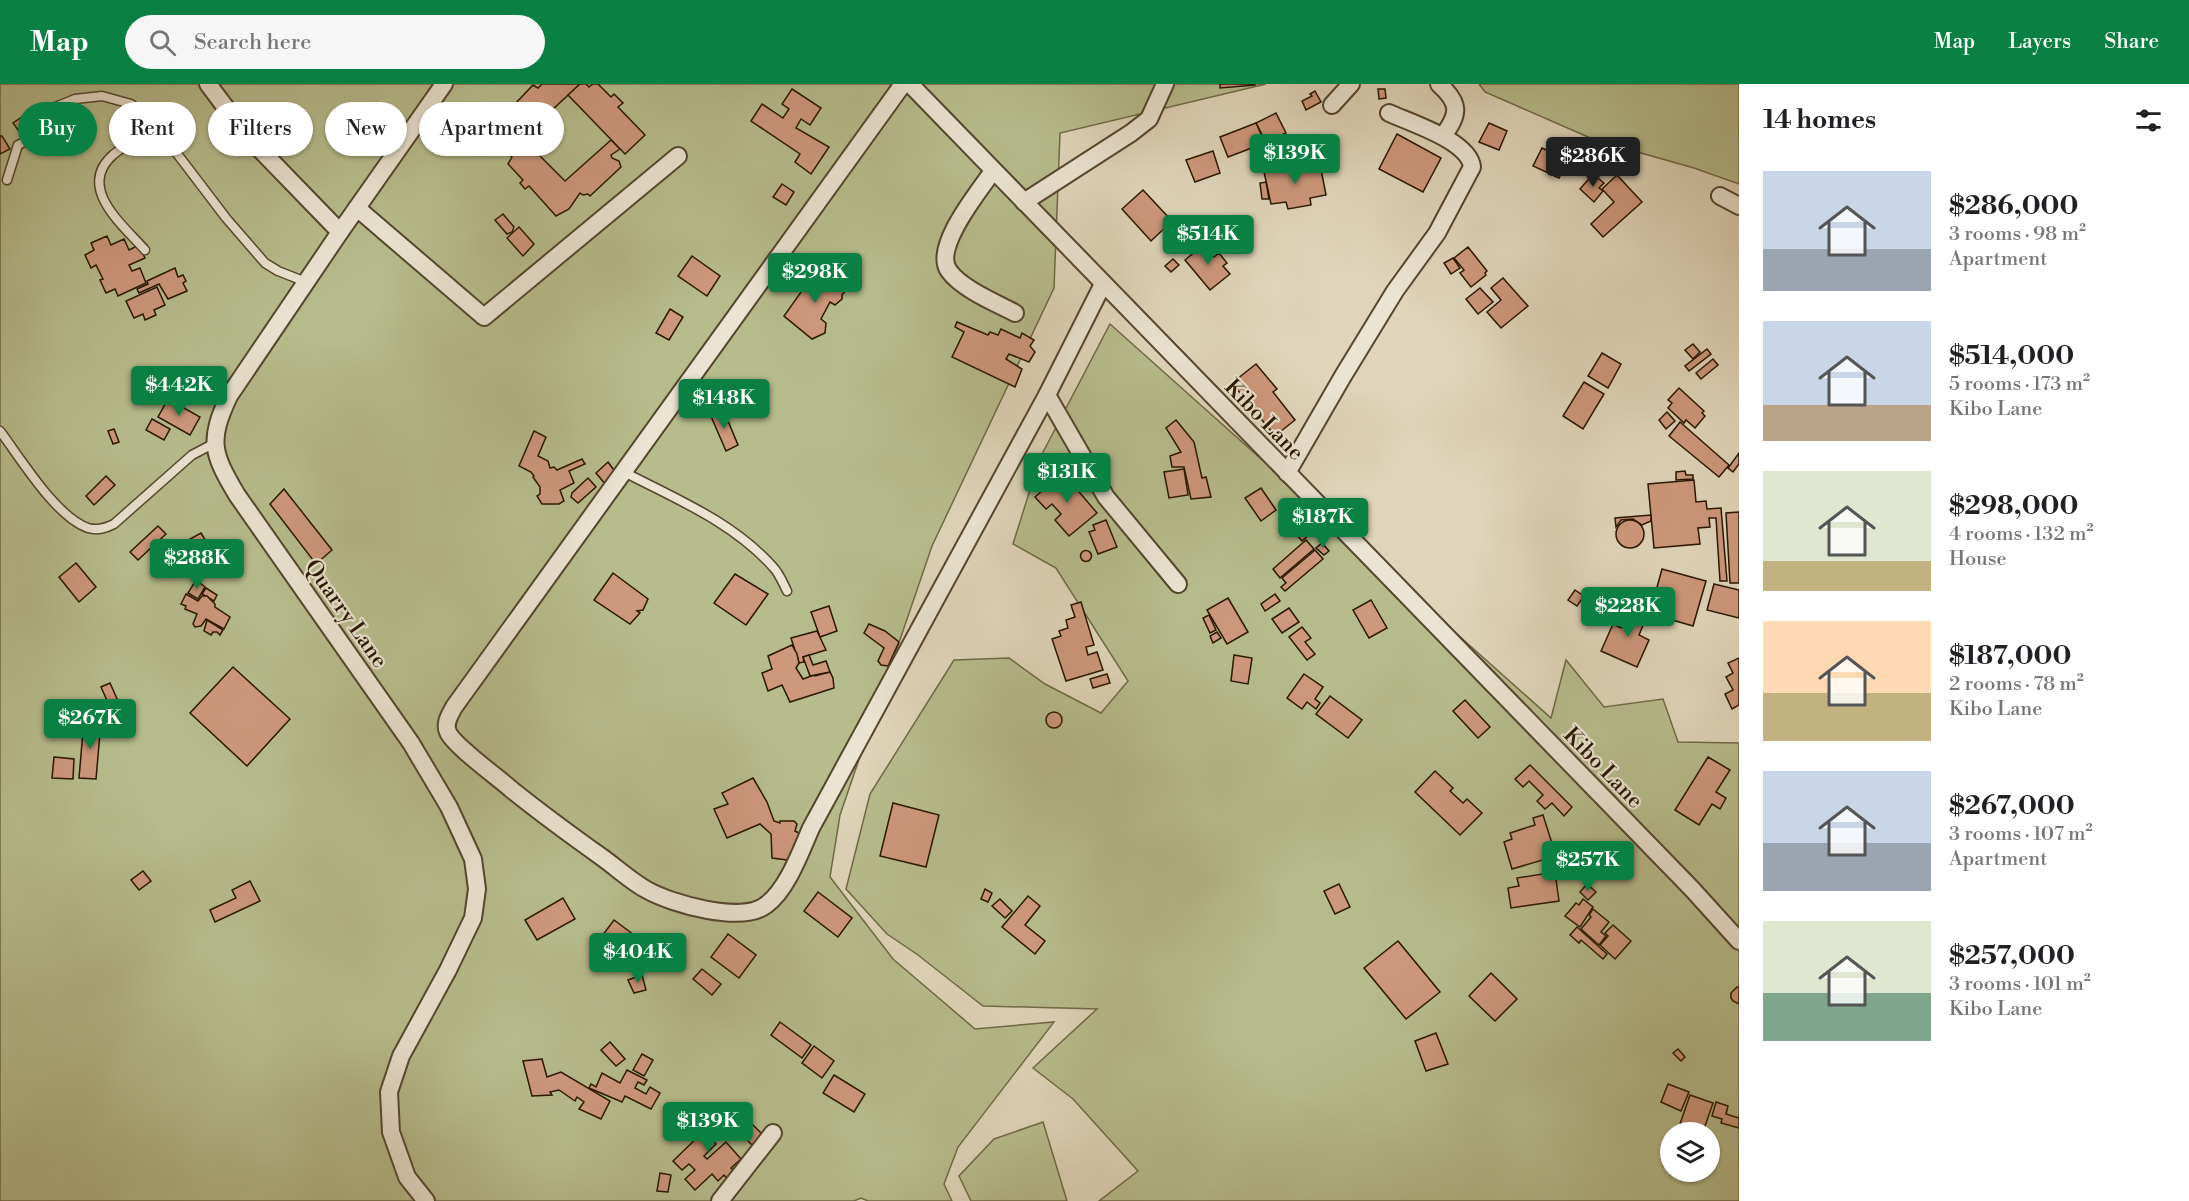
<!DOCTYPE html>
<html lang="en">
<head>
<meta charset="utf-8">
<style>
  body { margin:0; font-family:"Libre Bodoni",serif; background:#f6f6f6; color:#202124; height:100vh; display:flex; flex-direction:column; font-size:22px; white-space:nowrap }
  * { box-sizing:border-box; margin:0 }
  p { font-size:20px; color:#757577 }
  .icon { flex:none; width:33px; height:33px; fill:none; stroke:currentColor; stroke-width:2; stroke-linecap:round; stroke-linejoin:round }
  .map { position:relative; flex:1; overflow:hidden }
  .details { display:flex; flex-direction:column; background:#fff; width:450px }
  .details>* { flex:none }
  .guide { position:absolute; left:18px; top:18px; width:570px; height:54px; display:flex; gap:12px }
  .tools { position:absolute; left:1660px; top:1038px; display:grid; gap:12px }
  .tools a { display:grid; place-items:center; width:60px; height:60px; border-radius:50%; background:#fff; box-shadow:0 2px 4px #0004; font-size:30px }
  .price { position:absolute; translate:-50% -51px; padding:0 14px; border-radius:6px; background:#0b8043; color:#fff; font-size:20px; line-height:39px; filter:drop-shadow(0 2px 3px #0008) }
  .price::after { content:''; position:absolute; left:50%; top:36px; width:18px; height:14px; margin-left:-9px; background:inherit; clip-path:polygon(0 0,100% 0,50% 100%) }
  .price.on { background:#222; color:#fff }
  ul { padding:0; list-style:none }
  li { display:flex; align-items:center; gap:18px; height:150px; padding:0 24px }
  li span { display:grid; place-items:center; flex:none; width:168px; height:120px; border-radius:0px; color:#555 }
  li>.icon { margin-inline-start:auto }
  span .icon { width:72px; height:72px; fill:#fffc; stroke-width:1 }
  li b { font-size:26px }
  h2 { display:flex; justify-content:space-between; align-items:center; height:72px; padding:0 24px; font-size:26px }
  .pill { padding:0 21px; border-radius:27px; background:#fff; box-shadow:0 2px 4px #0004; font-size:21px; line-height:54px }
  .pill.on { background:#0b8043; color:#fff }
  header { display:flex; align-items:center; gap:36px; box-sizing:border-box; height:84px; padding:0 30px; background:#0b8043; color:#fff }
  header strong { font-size:28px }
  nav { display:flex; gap:33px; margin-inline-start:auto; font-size:21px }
  .search { width:420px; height:54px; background:#f6f6f6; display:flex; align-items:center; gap:15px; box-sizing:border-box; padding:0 21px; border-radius:33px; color:#757577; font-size:22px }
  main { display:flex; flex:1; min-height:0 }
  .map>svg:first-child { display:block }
  .green { fill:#b7bc8c; stroke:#706946; stroke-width:1.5; fill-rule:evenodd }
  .building { fill:#ce987c; stroke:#281600; stroke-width:1.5 }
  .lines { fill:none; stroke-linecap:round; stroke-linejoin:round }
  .lane-casing { stroke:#56462e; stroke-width:11 }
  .street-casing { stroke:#56462e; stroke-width:20 }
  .lane { stroke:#ebe4d2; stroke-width:8 }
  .street { stroke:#ebe4d2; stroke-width:16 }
  .labels { text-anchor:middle; stroke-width:4.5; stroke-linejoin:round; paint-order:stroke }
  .street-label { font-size:22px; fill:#281600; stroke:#ebe4d2 }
</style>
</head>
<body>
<header>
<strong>Map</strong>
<div class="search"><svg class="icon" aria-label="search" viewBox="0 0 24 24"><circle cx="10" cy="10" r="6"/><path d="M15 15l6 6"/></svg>Search here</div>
<nav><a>Map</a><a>Layers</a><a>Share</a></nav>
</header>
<main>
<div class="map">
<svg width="1739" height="1117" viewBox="0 0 1739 1117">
  <rect width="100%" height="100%" fill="#e0d5ba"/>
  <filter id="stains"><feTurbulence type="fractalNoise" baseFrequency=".00333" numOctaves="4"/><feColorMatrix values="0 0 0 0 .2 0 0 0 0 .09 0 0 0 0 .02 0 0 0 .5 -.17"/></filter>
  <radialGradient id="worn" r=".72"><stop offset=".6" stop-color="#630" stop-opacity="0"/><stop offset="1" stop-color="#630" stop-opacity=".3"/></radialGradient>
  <!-- green -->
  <g class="green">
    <path d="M0 0H1266L1060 49 1054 204 932 462 840 731 830 793 893 875 975 945 1054 938 958 1063 944 1100 952 1117H868L861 1114 854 1117H0Z"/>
    <path d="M1479 0H1739V100L1694 84 1595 56 1485 8Z"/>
    <path d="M1110 240 1551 634 1566 576 1604 623 1663 615 1678 658 1739 659V1117H1099L1138 1087 1073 1015 1033 984 1097 925 983 922 918 871 887 850 846 805 870 710 954 576 1009 574 1045 600 1101 629 1128 597 1056 484 1013 460 1040 374ZM1671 1048H1710V1088H1671Z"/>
    <path d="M1043 1038 1067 1117H971L959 1092 994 1055Z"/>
  </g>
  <!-- building -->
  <g class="building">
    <path d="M542 0H580L522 54 565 97 611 56 620 65 611 71 612 74 619 77 621 83 590 112 588 110 583 111 580 109 569 125 556 132 529 102 525 105 520 99 523 96 508 80 512 73 505 67 502 60 492 49 520 24 515 20 533 1 538 4Z"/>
    <path d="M580 0H586L589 3 593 0H598L611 13 614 10 623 19 618 23 645 51 625 70 568 11Z"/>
    <path d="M1220 0H1255V1L1220 4Z"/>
    <path d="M792 5 821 24 810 41 801 35 796 44 829 63 811 90 795 78 800 70 751 37 762 20 783 34 789 25 782 20Z"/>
    <path d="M1378 5H1385L1386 14 1379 15Z"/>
    <path d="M1315 7 1321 18 1306 26 1302 17 1312 12 1310 10Z"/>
    <path d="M28 29 38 42 23 53 13 39Z"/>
    <path d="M1276 29 1286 49 1266 58 1256 39Z"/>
    <path d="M1256 39 1265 59 1228 73 1220 53Z"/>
    <path d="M1489 39 1507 47 1499 66 1479 58Z"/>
    <path d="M1397 50 1441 74 1423 108 1379 85Z"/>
    <path d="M0 52H2L10 65 0 70Z"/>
    <path d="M1542 64 1568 76 1559 94 1533 82Z"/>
    <path d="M1213 67 1220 89 1195 98 1186 76Z"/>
    <path d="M1312 79 1320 80 1326 111 1310 114 1311 121 1288 125 1286 118 1271 120 1264 88 1266 87 1265 82 1275 81 1276 86Z"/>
    <path d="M1593 90 1604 99 1599 104 1603 107 1594 118 1580 105Z"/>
    <path d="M1617 91 1642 118 1603 153 1591 140 1614 118 1602 105Z"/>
    <path d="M1266 98 1269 115H1262L1260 99Z"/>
    <path d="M782 100 794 108 786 121 773 113Z"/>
    <path d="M1143 106 1172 137 1151 157 1122 125Z"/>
    <path d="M503 130 514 143 512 148 507 150 495 136Z"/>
    <path d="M519 143 534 160 523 172 507 154Z"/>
    <path d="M107 152 111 161 124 155 129 166 139 161 145 174 129 181 132 187 140 184 146 199 118 212 115 205 106 209 100 196 103 195 96 181 91 184 85 171 94 166 91 159Z"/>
    <path d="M1199 156 1214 173 1219 169 1227 179 1223 182 1230 190 1210 206 1185 176 1197 166 1192 161Z"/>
    <path d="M1468 163 1487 187 1485 189 1486 191 1471 203 1460 189 1464 186 1454 174Z"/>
    <path d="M692 172 720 192 707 212 678 192Z"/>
    <path d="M1453 174 1460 184 1451 190 1444 179Z"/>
    <path d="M1173 175 1179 181 1171 188 1165 182Z"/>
    <path d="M175 184 178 193 183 191 186 197 183 199 187 207 168 215 159 200 139 209 137 205 148 200 147 197Z"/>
    <path d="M818 184 848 204 842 211V215L835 221 830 218 821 235 826 239 825 249 812 255 784 232Z"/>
    <path d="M1503 194 1528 222 1501 244 1487 228 1501 216 1491 204Z"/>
    <path d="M157 203 165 221 154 226 156 231 145 236 143 230 134 234 126 217Z"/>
    <path d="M1480 204 1493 218 1478 230 1466 215Z"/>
    <path d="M670 225 683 233 669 256 656 249Z"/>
    <path d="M957 238 988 251 990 248 998 251 1001 245 1020 254 1022 249 1034 256 1030 262 1035 268 1029 278 1009 270 1006 275 1022 285 1015 303 952 273 964 248 955 243Z"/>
    <path d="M1693 260 1700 268 1693 275 1685 266Z"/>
    <path d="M1707 265 1711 270 1689 287 1685 282Z"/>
    <path d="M1602 269 1621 280 1608 304 1588 292Z"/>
    <path d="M1713 275 1718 281 1701 295 1696 289Z"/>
    <path d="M1256 280 1277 305 1273 308 1295 336 1275 352 1232 299Z"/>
    <path d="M1584 298 1604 310 1583 345 1563 332Z"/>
    <path d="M1679 304 1704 327 1702 329 1705 332 1695 344 1686 336 1684 339 1668 324 1672 319 1668 316Z"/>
    <path d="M168 315 200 333 190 351 158 333Z"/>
    <path d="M723 325 738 361 726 367 710 330Z"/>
    <path d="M1667 328 1675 337 1666 345 1659 336Z"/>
    <path d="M152 335 170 345 164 356 146 346Z"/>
    <path d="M1176 336 1194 358 1202 394 1206 393 1211 413 1191 415 1184 383H1172L1170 372 1181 368 1166 344Z"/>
    <path d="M1680 338 1729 381 1719 393 1669 352Z"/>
    <path d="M114 345 119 358 113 360 108 347Z"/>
    <path d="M534 347 546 353 538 372 548 377 550 384 554 383 557 386 582 375 585 380 569 387 574 399 560 406 564 417 559 420H542L537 412 540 410V403L533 393 534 392 531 388 519 382Z"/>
    <path d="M1739 369V380L1733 388 1728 384Z"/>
    <path d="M608 378 616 389 606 401 596 389Z"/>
    <path d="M1184 385 1188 411 1169 414 1164 388Z"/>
    <path d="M1685 387 1686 391H1693V395L1676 396V388Z"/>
    <path d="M1063 389 1097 429 1069 452 1055 436 1061 430 1052 420 1046 425 1035 413Z"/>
    <path d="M106 392 115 401 94 421 86 412Z"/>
    <path d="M588 394 596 403 578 419 571 413 572 409Z"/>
    <path d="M1694 396 1696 418 1706 417 1707 425 1721 424 1727 497H1720L1716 434H1709L1710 443 1698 444 1700 460 1654 464 1648 400Z"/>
    <path d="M1261 404 1276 426 1261 437 1245 414Z"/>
    <path d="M284 405 332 466 316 480 270 420Z"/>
    <path d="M1288 424 1311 449 1302 457 1280 432Z"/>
    <path d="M1739 428V499H1730L1726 429Z"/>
    <path d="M1651 431V437L1642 441 1633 435 1621 436 1616 443 1615 434Z"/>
    <path d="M1106 436 1117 463 1098 470 1089 448 1095 446 1093 441Z"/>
    <circle cx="1630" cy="450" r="14"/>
    <path d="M158 442 166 450 138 476 130 468Z"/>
    <path d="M201 449 213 469 193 480 181 460Z"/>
    <path d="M1306 456 1314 465 1280 494 1273 485Z"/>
    <path d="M1322 459 1329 467 1324 471 1316 464Z"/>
    <path d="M1315 466 1323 475 1285 507 1281 503 1286 499 1282 494Z"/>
    <circle cx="1086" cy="472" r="5.5"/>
    <path d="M76 479 96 503 79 518 59 493Z"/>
    <path d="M1662 485 1706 497 1693 542 1669 535 1667 541 1648 536Z"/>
    <path d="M613 489 648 515 643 526 637 527 640 529 630 540 594 516Z"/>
    <path d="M735 490 768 510 746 541 714 519Z"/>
    <path d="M196 496 205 503 198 515 188 509Z"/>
    <path d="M1714 500 1739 506V534L1707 526Z"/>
    <path d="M206 504 217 511 214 517 202 510Z"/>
    <path d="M1575 506 1584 512 1577 522 1568 516Z"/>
    <path d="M186 510 198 517 202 512H207L215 520V523L230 533 224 545 206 535 201 542 195 543 193 540 197 530 185 525 186 522 181 520Z"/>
    <path d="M1275 510 1280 517 1265 527 1261 520Z"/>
    <path d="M1228 514 1248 548 1227 560 1207 526Z"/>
    <path d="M1371 516 1387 544 1369 554 1353 526Z"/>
    <path d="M1081 518 1094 561 1086 563 1088 571 1097 568 1103 586 1066 597 1052 555 1061 552 1059 547 1068 544 1066 536 1075 533 1071 521Z"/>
    <path d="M1632 519 1649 527 1639 551 1649 556 1637 583 1601 567 1613 540 1621 544Z"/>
    <path d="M829 522 837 547 820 553 811 528Z"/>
    <path d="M1289 524 1299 538 1282 549 1272 535Z"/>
    <path d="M1209 531 1216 546 1210 549 1203 534Z"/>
    <path d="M207 536 223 546 220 551 217 548H213L211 551 204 547Z"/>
    <path d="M869 540 885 547 899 558 888 582 881 581 878 577 884 564 864 549Z"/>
    <path d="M1302 543 1311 554 1305 558 1315 570 1307 576 1289 553Z"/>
    <path d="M817 547 826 566 803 573 804 578 799 579 791 554Z"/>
    <path d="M1217 548 1221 554 1213 559 1210 552Z"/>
    <path d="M792 561 797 570 799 579 796 584 803 595 814 591 815 592 830 588 833 594 834 604 790 618 782 601 768 607 762 589 772 585 768 572Z"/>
    <path d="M809 571 813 581 826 577 830 588 810 592 803 573Z"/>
    <path d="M1234 571 1252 574 1248 600 1231 597Z"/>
    <path d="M1739 574V621L1732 625 1725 610 1733 606 1726 593 1733 589 1728 579Z"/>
    <path d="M233 583 290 635 247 682 190 629Z"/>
    <path d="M1107 590 1110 599 1093 604 1090 595Z"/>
    <path d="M1304 590 1323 603 1315 615 1320 619 1316 625 1307 618 1302 625 1287 614Z"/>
    <path d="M110 599 118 617 109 621 101 603Z"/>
    <path d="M1330 612 1362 636 1348 654 1316 630Z"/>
    <path d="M1465 616 1490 643 1478 654 1453 627Z"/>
    <path d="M115 628 126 647 117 652 106 634Z"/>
    <circle cx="1054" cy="636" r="8"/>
    <path d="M84 636 101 637 96 695 79 694Z"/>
    <path d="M54 673 74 675 73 695 52 694Z"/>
    <path d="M1708 673 1730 686 1716 708 1726 714 1720 725 1712 720 1699 741 1675 726Z"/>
    <path d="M1530 681 1572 723 1564 732 1552 719 1545 725 1537 717 1543 711 1529 697 1523 703 1515 695Z"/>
    <path d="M1435 687 1453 704 1450 707 1463 719 1467 715 1482 729 1460 751 1415 708Z"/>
    <path d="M753 694 767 718 774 737 780 739V737H794L797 740 795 747 801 750 795 777 772 774 771 750 760 740 727 754 714 725 728 720 722 709Z"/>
    <path d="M893 719 939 731 926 783 880 772Z"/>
    <path d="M1543 731 1556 772 1512 785 1504 758 1512 755 1510 749 1535 741 1533 734Z"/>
    <path d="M143 787 151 797 139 806 131 796Z"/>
    <path d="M1555 788 1559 817 1511 824 1508 804 1519 802 1517 794Z"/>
    <path d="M250 797 260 817 215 838 210 826 236 814 232 806Z"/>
    <path d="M1339 800 1350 823 1335 830 1324 807Z"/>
    <path d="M1587 800 1596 808 1588 816 1580 808Z"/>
    <path d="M985 805 992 809 988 818 981 815Z"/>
    <path d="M818 808 852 834 838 853 804 827Z"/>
    <path d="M1028 812 1040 822 1025 841 1045 857 1035 870 1002 843Z"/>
    <path d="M563 814 575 835 537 856 525 836Z"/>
    <path d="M1000 815 1012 827 1005 834 992 822Z"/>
    <path d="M1583 815 1593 823 1580 843 1565 832 1576 819 1579 821Z"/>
    <path d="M1593 825 1609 838 1601 848 1606 852 1599 861 1581 845 1591 833 1589 831Z"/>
    <path d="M614 836 650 863 638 879 602 852Z"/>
    <path d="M1613 841 1631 857 1615 875 1600 861 1608 852 1605 849Z"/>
    <path d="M1577 843 1607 870 1603 875 1581 856 1579 859 1570 851Z"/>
    <path d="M728 850 756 871 739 894 711 873Z"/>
    <path d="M1398 857 1440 908 1406 935 1364 884Z"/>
    <path d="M702 885 721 900 712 911 693 895Z"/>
    <path d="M1491 889 1517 915 1495 937 1469 912Z"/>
    <path d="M642 891 646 906 634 909 628 896Z"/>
    <path d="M1737 903H1739V920L1733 917 1731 914V909Z"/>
    <path d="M780 938 811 961 802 974 771 951Z"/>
    <path d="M1436 949 1448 980 1426 987 1415 957Z"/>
    <path d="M610 958 625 975 616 982 601 966Z"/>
    <path d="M814 962 834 977 822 994 802 979Z"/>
    <path d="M1678 965 1685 973 1681 977 1673 969Z"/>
    <path d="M642 970 653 976 644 992 633 986Z"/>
    <path d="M542 975 547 993 561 988 610 1017 601 1035 579 1025 584 1018 577 1013 575 1017 559 1006 550 1008 552 1011 532 1012 523 977Z"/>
    <path d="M627 986 647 996 644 1001 638 998 635 1004 646 1010 650 1003 660 1009 651 1025 625 1012 622 1018 589 1004 591 1000 596 1003 602 989 620 999Z"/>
    <path d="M834 991 865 1010 854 1028 823 1009Z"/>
    <path d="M1668 1000 1689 1008 1681 1027 1661 1018Z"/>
    <path d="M1690 1011 1713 1019 1703 1048 1680 1040Z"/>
    <path d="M1716 1018 1728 1022 1726 1030 1739 1034V1044L1721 1039 1722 1035 1712 1032Z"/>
    <path d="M713 1020 725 1033 707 1050 716 1060 704 1072 707 1075 726 1058 741 1075 731 1084 738 1091 730 1098 724 1091 718 1097 712 1090 695 1106 685 1095 695 1086 689 1080 682 1086 673 1077 701 1050 692 1040Z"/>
    <path d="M743 1031 765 1053 754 1063 732 1041Z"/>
    <path d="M660 1089 671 1091 668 1108 657 1107Z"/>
  </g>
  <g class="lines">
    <defs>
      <g id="lane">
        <path d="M7 96 18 61 37 52 40 41 38 30 75 15 102 12 131 20 156 42 226 134 265 179 278 187 306 198"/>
        <path d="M145 166C123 141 75 103 114 70 127 60 142 51 156 42"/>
        <path d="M0 347C21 375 56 433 88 444 98 447 106 444 114 440L192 371 215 359"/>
        <path d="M624 388C676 415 733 438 773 483 779 489 783 499 787 507"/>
      </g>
      <g id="street">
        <path d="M208 0 247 52 340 148"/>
        <path d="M903 0 454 623C450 631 444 639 448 648 453 661 500 695 512 706 542 730 572 752 603 774 618 785 632 798 647 806 672 820 742 840 766 821 787 806 801 767 811 744L1047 311 1103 200"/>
        <path d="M910 0 1692 805 1739 857"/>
        <path d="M1439 0C1461 20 1459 30 1443 52"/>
        <path d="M1332 21 1351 0"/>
        <path d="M993 87C979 107 932 164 949 187 962 205 996 219 1015 229"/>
        <path d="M1720 112 1739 122"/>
        <path d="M1024 118 1131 49 1149 35 1165 0"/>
        <path d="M357 124 484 233 678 72"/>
        <path d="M1047 311 1106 413 1178 500"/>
        <path d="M1287 389 1343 292 1395 207 1437 149 1472 83C1469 57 1411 39 1389 29"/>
        <path d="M426 1117 407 1093 391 1048 389 1008 401 972 448 886 473 834 477 805 473 775 449 723 411 659 237 411C212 369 208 357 229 312L340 148 444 0"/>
        <path d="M720 1117 773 1049"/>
      </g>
    </defs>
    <!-- lane casing -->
    <use href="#lane" class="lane-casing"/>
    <!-- street casing -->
    <use href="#street" class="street-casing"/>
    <!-- lane -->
    <use href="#lane" class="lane"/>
    <!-- street -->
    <use href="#street" class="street"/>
  </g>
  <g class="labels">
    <!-- street labels -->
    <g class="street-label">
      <text transform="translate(1265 335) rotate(46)" y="8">Kibo Lane</text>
      <text transform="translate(347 529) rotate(55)" y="8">Quarry Lane</text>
      <text transform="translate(1604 683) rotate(46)" y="8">Kibo Lane</text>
    </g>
  </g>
  <rect width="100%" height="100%" filter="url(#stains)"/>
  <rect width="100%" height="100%" fill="url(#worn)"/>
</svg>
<div class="tools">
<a><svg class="icon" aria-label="layers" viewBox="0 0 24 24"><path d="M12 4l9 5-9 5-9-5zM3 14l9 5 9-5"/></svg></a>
</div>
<b class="price" style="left:1295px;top:101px">$139K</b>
<b class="price on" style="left:1593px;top:104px">$286K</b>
<b class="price" style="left:1208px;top:182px">$514K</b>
<b class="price" style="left:815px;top:220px">$298K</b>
<b class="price" style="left:179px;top:333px">$442K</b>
<b class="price" style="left:724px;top:346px">$148K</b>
<b class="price" style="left:1067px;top:420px">$131K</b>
<b class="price" style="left:1323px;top:465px">$187K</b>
<b class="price" style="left:197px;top:506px">$288K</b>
<b class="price" style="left:1628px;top:554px">$228K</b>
<b class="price" style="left:90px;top:666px">$267K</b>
<b class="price" style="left:1588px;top:808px">$257K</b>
<b class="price" style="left:638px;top:900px">$404K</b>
<b class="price" style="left:708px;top:1069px">$139K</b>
<div class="guide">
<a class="pill on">Buy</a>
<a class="pill">Rent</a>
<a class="pill">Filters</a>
<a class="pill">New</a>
<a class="pill">Apartment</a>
</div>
</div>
<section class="details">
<h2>14 homes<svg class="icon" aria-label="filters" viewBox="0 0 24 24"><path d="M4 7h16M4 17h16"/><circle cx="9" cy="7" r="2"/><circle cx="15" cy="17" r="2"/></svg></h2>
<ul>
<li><span style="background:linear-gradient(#c9d6e8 65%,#9aa5b1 0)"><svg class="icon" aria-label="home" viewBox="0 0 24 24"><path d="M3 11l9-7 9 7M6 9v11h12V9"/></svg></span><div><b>$286,000</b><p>3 rooms · 98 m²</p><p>Apartment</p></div></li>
<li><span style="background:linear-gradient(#c9d6e8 70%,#b9a48a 0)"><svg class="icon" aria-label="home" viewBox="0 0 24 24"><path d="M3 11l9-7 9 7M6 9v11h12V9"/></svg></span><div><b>$514,000</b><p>5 rooms · 173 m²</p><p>Kibo Lane</p></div></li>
<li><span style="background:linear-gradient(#dfe7d0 75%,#c2b280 0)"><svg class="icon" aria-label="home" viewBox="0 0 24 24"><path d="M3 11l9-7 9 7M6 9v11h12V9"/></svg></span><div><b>$298,000</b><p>4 rooms · 132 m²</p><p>House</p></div></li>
<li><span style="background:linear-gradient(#ffd9b3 60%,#c2b280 0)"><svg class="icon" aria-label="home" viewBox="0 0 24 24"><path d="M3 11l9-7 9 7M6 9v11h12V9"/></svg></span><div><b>$187,000</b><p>2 rooms · 78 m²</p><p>Kibo Lane</p></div></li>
<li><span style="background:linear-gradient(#c9d6e8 60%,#9aa5b1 0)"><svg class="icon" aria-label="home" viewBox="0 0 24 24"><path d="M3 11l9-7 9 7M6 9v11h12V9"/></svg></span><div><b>$267,000</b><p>3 rooms · 107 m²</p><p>Apartment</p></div></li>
<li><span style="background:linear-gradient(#dfe7d0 60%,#7fa58c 0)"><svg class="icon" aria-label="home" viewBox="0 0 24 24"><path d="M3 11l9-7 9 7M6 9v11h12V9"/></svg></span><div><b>$257,000</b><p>3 rooms · 101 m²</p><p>Kibo Lane</p></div></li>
</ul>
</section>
</main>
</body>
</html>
